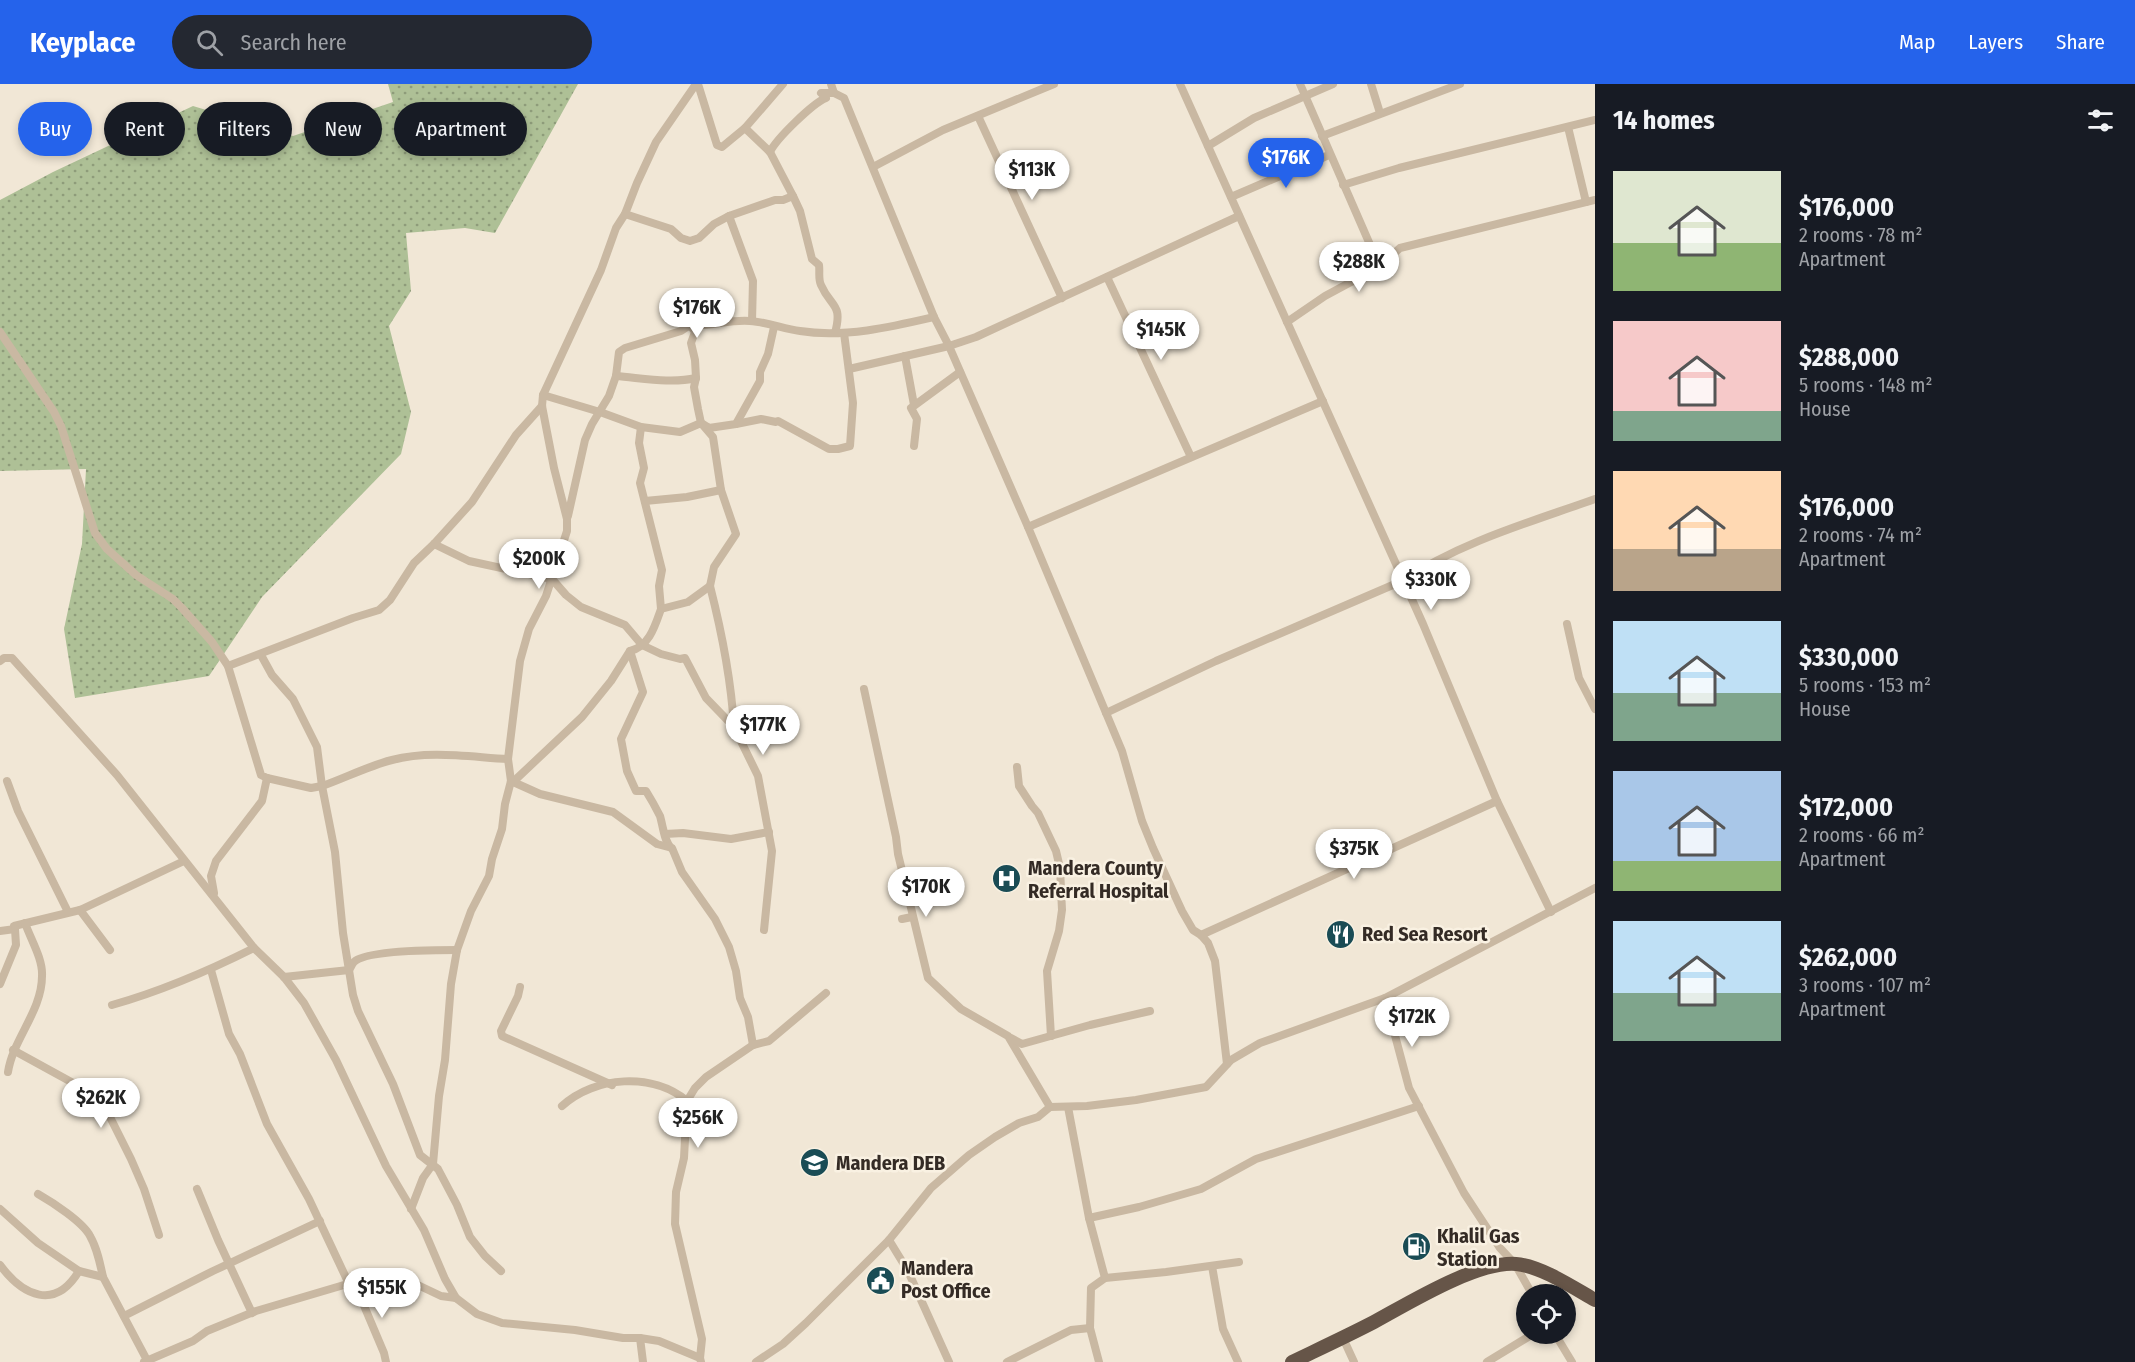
<!DOCTYPE html>
<html lang="en">
<head>
<meta charset="utf-8">
<style>
  body { margin:0; font-family:"Fira Sans Condensed",sans-serif; background:#242831; color:#f1f3f6; height:100vh; display:flex; flex-direction:column; font-size:22px; white-space:nowrap }
  * { box-sizing:border-box; margin:0 }
  p { font-size:20px; color:#9ea1a6 }
  .icon { flex:none; width:33px; height:33px; fill:none; stroke:currentColor; stroke-width:2; stroke-linecap:round; stroke-linejoin:round }
  .map { position:relative; flex:1; overflow:hidden }
  .sheet { display:flex; flex-direction:column; background:#171b24; width:540px }
  .sheet>* { flex:none }
  .banner { position:absolute; left:18px; top:18px; width:570px; height:54px; display:flex; gap:12px }
  .fabs { position:absolute; left:1516px; top:1200px; display:grid; gap:12px }
  .fabs a { display:grid; place-items:center; width:60px; height:60px; border-radius:50%; background:#171b24; box-shadow:0 3px 9px #0003; font-size:30px }
  .price { position:absolute; translate:-50% -51px; padding:0 14px; border-radius:21px; background:#fff; color:#222; font-size:20px; line-height:39px; filter:drop-shadow(0 2px 3px #0008) }
  .price::after { content:''; position:absolute; left:50%; top:36px; width:18px; height:14px; margin-left:-9px; background:inherit; clip-path:polygon(0 0,100% 0,50% 100%) }
  .price.selected { background:#2563eb; color:#fff }
  ul { padding:0; list-style:none }
  li { display:flex; align-items:center; gap:18px; height:150px; padding:0 18px }
  li span { display:grid; place-items:center; flex:none; width:168px; height:120px; border-radius:0px; color:#555 }
  li>.icon { margin-inline-start:auto }
  span .icon { width:72px; height:72px; fill:#fffc; stroke-width:1 }
  li b { font-size:26px }
  h2 { display:flex; justify-content:space-between; align-items:center; height:72px; padding:0 18px; font-size:26px }
  .tag { padding:0 21px; border-radius:27px; background:#171b24; box-shadow:0 3px 9px #0003; font-size:21px; line-height:54px }
  .tag.selected { background:#2563eb; color:#fff }
  header { display:flex; align-items:center; gap:36px; box-sizing:border-box; height:84px; padding:0 30px; background:#2563eb; color:#fff }
  header strong { font-size:28px }
  nav { display:flex; gap:33px; margin-inline-start:auto; font-size:21px }
  .search { width:420px; height:54px; background:#242831; display:flex; align-items:center; gap:15px; box-sizing:border-box; padding:0 21px; border-radius:33px; color:#9ea1a6; font-size:22px }
  main { display:flex; flex:1; min-height:0 }
  .map>svg:first-child { display:block }
  .grass { fill:url(#grass-dots) }
  .lines { fill:none; stroke-linecap:round; stroke-linejoin:round }
  .minor { stroke:#c9b8a2; stroke-width:8 }
  .trunk { stroke:#665548; stroke-width:14 }
  .labels { text-anchor:middle; stroke-width:5; stroke-linejoin:round; paint-order:stroke }
  .poi-label { font-size:20px; font-weight:bold; fill:#342b25; stroke:#f9f1e2; text-anchor:start }
</style>
</head>
<body>
<header>
<strong>Keyplace</strong>
<div class="search"><svg class="icon" aria-label="search" viewBox="0 0 24 24"><circle cx="10" cy="10" r="6"/><path d="M15 15l6 6"/></svg>Search here</div>
<nav><a>Map</a><a>Layers</a><a>Share</a></nav>
</header>
<main>
<div class="map">
<svg width="1595" height="1278" viewBox="0 0 1595 1278">
  <defs>
    <pattern id="grass-dots" width="8" height="8" patternUnits="userSpaceOnUse" patternTransform="scale(1.5)"><rect width="8" height="8" fill="#aec096"/><path d="M2 2h.1M6 6h.1" fill="none" stroke="#8e9c7a" stroke-width="1.8" stroke-linecap="round"/></pattern>
  </defs>
  <rect width="100%" height="100%" fill="#f1e7d6"/>
  <!-- grass -->
  <path class="grass" d="M388 0H578L495 149 465 144 406 149 411 207 389 242 411 328 401 370 262 513 209 592 75 614 64 545 82 460 86 385 0 387V116L53 88 193 22 293 52 393 18Z"/>
  <g class="lines">
    <!-- minor -->
    <g class="minor">
      <path d="M698 0 717 61 722 63 745 44"/>
      <path d="M783 0 745 44 770 68 793 112"/>
      <path d="M831 0 834 9 844 14 934 233 949 262 1028 443 1122 667 1142 737 1153 764 1182 827 1193 846 1201 851 1208 859 1215 877 1227 980"/>
      <path d="M1180 0 1423 540 1497 717 1551 828"/>
      <path d="M1371 0 1380 29"/>
      <path d="M978 32 1062 214"/>
      <path d="M1568 43 1586 118"/>
      <path d="M1322 52 1460 0"/>
      <path d="M1208 62 1254 34 1333 0"/>
      <path d="M770 68C776 55 813 19 826 14L821 9H834"/>
      <path d="M873 83 943 46 1054 0"/>
      <path d="M1343 101 1399 84 1595 36"/>
      <path d="M1231 113 1329 71"/>
      <path d="M625 130 671 145 681 154 690 157 699 154 714 140 729 132 775 116H783L793 112 800 127 812 175 819 181C820 188 818 195 821 201 831 224 843 219 835 249"/>
      <path d="M729 132 753 197 752 237"/>
      <path d="M1375 186 1400 164 1595 116"/>
      <path d="M1107 193 1191 373"/>
      <path d="M1287 238 1325 212 1351 198 1370 190 1378 179 1300 0"/>
      <path d="M0 248 54 328 61 342 95 449 107 465 136 491 173 515 182 524 212 558 228 582 261 691 267 694 311 704 322 702C345 694 368 682 392 676 429 666 470 673 508 675"/>
      <path d="M905 272 914 321"/>
      <path d="M849 285 949 262 976 253 1239 132"/>
      <path d="M616 292C642 294 671 300 696 294"/>
      <path d="M543 311 600 328 641 343 680 348 701 339 709 344 736 340 760 297V288L768 270 774 243"/>
      <path d="M736 340 761 335 776 338 778 337 829 365H838L850 362 853 319 844 249"/>
      <path d="M641 343 639 359 644 384 640 399 662 486 659 502 661 525"/>
      <path d="M914 362 917 335 911 324 960 288"/>
      <path d="M645 417 687 413 721 406"/>
      <path d="M568 432 585 356 592 340 609 312 616 292 619 268 625 264 681 247 690 241C710 243 730 235 750 237 767 238 784 245 800 247 844 254 891 243 934 233"/>
      <path d="M1028 443 1323 317"/>
      <path d="M434 460 469 477 552 495 566 511 581 523 625 541 642 561 661 570 680 575 685 574 706 614 734 643 758 692 772 767 764 846"/>
      <path d="M710 502C722 549 731 594 734 643"/>
      <path d="M1567 540 1579 594 1595 625"/>
      <path d="M630 567 643 608 621 655 627 687 636 707H646C651 715 656 724 660 732 663 742 664 757 671 764"/>
      <path d="M261 571 272 591 293 615 317 663 322 702 335 768 343 849 353 911 358 927 393 1000 420 1071 438 1085 457 1121 470 1153 485 1172 501 1187"/>
      <path d="M0 577 4 574H12L117 691 254 864 284 893 304 919 336 976 386 1082 424 1146 445 1195 456 1214"/>
      <path d="M228 582 353 534 379 526 390 516 414 479 434 460 472 418 516 351 542 322"/>
      <path d="M864 605 896 753 898 770 928 894 961 925 1008 952 1050 1023"/>
      <path d="M1106 629 1216 577 1402 497C1463 457 1528 439 1595 415"/>
      <path d="M1017 683 1019 702 1032 722 1038 729 1056 767 1060 784 1062 826 1059 847 1047 887 1051 952"/>
      <path d="M7 697 18 727 68 828"/>
      <path d="M511 697 540 710 613 728 657 760 672 764 682 788 715 835 729 863 736 887 740 914 748 933 753 961"/>
      <path d="M513 698 582 633 611 597 630 567C649 563 655 542 661 525L688 518 710 502 714 483 736 450 721 406 713 353 701 339 698 325 694 303 696 294 695 276 691 259 695 248 690 241"/>
      <path d="M665 750 683 749 731 755 769 748"/>
      <path d="M214 809 211 792 216 777 262 717 267 694"/>
      <path d="M80 826 110 866"/>
      <path d="M902 835 912 833"/>
      <path d="M0 847 15 845 14 842 80 826 184 777"/>
      <path d="M1201 851 1497 717"/>
      <path d="M211 886 229 950 240 970 267 1040 309 1115 349 1200"/>
      <path d="M284 893 349 886C351 883 352 880 354 878 366 866 439 866 457 866"/>
      <path d="M0 900 16 861 15 845"/>
      <path d="M520 903 518 912 501 947 502 952 612 1001"/>
      <path d="M1385 914 1409 1004 1464 1109 1500 1164 1515 1180 1532 1210"/>
      <path d="M112 921C162 907 208 887 254 864"/>
      <path d="M1011 954 1022 960 1090 941 1150 927"/>
      <path d="M13 966 95 1011 107 1027 131 1075 144 1105 159 1151"/>
      <path d="M8 988C13 955 42 927 42 892 43 875 31 856 25 839"/>
      <path d="M562 1022C595 992 653 988 687 1017"/>
      <path d="M1068 1023 1089 1134 1105 1194 1091 1204 1090 1244 1099 1278"/>
      <path d="M197 1105 218 1156 252 1229"/>
      <path d="M38 1110C52 1118 83 1138 90 1152 97 1164 100 1179 103 1193"/>
      <path d="M0 1125 38 1159 79 1187 103 1193 148 1278"/>
      <path d="M411 1125 423 1094 433 1080 439 1012 445 976 451 900 457 866 471 827 489 792 492 775 502 745 505 720 511 697 508 675 520 577 529 545 546 512 567 447V435L554 384 542 322 543 311 601 186 616 144 625 130 637 99 656 58 696 0"/>
      <path d="M1089 1134 1139 1123 1201 1105 1256 1075 1419 1022"/>
      <path d="M889 1156 908 1187 949 1278"/>
      <path d="M0 1181C23 1212 55 1227 79 1187"/>
      <path d="M1212 1182 1223 1245 1238 1278"/>
      <path d="M1105 1194 1166 1188 1239 1178"/>
      <path d="M354 1198 384 1269 386 1278"/>
      <path d="M124 1232 213 1187 320 1137"/>
      <path d="M1555 1250 1572 1278"/>
      <path d="M640 1254 643 1278"/>
      <path d="M1343 1254 1354 1278"/>
      <path d="M700 1274 702 1255 675 1140 676 1108 684 1074 687 1017 695 1004 706 993 753 961 769 957 826 909"/>
      <path d="M144 1278 193 1257 207 1247 256 1227 354 1198 388 1192 401 1193 441 1212 456 1214 477 1230 502 1239 575 1246 623 1254H640L659 1257 700 1274 701 1278"/>
      <path d="M756 1278 783 1260 806 1239 889 1156 931 1104 969 1071 995 1053 1019 1039 1038 1033 1050 1023 1087 1022 1136 1016 1206 1003 1231 976 1260 959 1385 914 1595 804"/>
      <path d="M1007 1278 1071 1246 1090 1244"/>
      <path d="M1487 1278 1533 1250"/>
    </g>
    <!-- trunk -->
    <path class="trunk" d="M1292 1278C1319 1265 1347 1252 1374 1238 1409 1219 1477 1177 1516 1180 1541 1182 1574 1204 1595 1216"/>
  </g>
  <!-- icons -->
  <defs>
    <symbol id="hospital-disc" viewBox="-11 -11 22 22"><circle r="9.5" fill="#1a4c55" stroke="#f9f1e2"/><path d="M-5-5h3v3.5h4V-5h3V5h-3V1.5h-4V5h-3Z" fill="#fff"/></symbol>
    <symbol id="restaurant-disc" viewBox="-11 -11 22 22"><circle r="9.5" fill="#1a4c55" stroke="#f9f1e2"/><path d="M-5-6h1v4h1v-4h1v4h1v-4h1v5L-1.5 .5V6h-2V.5L-5-1ZM5-6V6H3V1.5H1.5Q1.5-4 5-6Z" fill="#fff"/></symbol>
    <symbol id="school-disc" viewBox="-11 -11 22 22"><circle r="9.5" fill="#1a4c55" stroke="#f9f1e2"/><path d="M0-5L7-2L0 1L-7-2ZM-4 1L0 2.5L4 1V4Q0 6-4 4Z" fill="#fff"/></symbol>
    <symbol id="fuel-disc" viewBox="-11 -11 22 22"><circle r="9.5" fill="#1a4c55" stroke="#f9f1e2"/><path d="M-5.5-6h7V0h2V4h1.3V-2.5L3-4.5l.8-.8L6-3V5H2.5V1h-1V6h-7ZM-4.2-4.7v3.2H.2V-4.7Z" fill="#fff"/></symbol>
    <symbol id="civic-disc" viewBox="-11 -11 22 22"><circle r="9.5" fill="#1a4c55" stroke="#f9f1e2"/><path d="M-.6-6.5H3V-4.5H.6V-3L4-1V1h2V6H-6V1h2V-1L-.6-3ZM-1.2 2.5V6h2.4V2.5Z" fill="#fff"/></symbol>
  </defs>
  <g fill-rule="evenodd">
    <use href="#hospital-disc" x="990" y="778" width="33" height="33"/>
    <use href="#restaurant-disc" x="1324" y="834" width="33" height="33"/>
    <use href="#school-disc" x="798" y="1062" width="33" height="33"/>
    <use href="#fuel-disc" x="1400" y="1146" width="33" height="33"/>
    <use href="#civic-disc" x="864" y="1180" width="33" height="33"/>
  </g>
  <g class="labels">
    <!-- poi labels -->
    <g class="poi-label">
      <text x="1028" y="791">Mandera County<tspan x="1028" dy="23">Referral Hospital</tspan></text>
      <text x="1362" y="857">Red Sea Resort</text>
      <text x="836" y="1086">Mandera DEB</text>
      <text x="1437" y="1159">Khalil Gas<tspan x="1437" dy="23">Station</tspan></text>
      <text x="901" y="1191">Mandera<tspan x="901" dy="23">Post Office</tspan></text>
    </g>
  </g>
</svg>
<div class="fabs">
<a><svg class="icon" aria-label="locate" viewBox="0 0 24 24"><circle cx="12" cy="12" r="6"/><path d="M12 2v4M12 18v4M2 12h4M18 12h4"/></svg></a>
</div>
<b class="price selected" style="left:1286px;top:105px">$176K</b>
<b class="price" style="left:1032px;top:117px">$113K</b>
<b class="price" style="left:1359px;top:209px">$288K</b>
<b class="price" style="left:697px;top:255px">$176K</b>
<b class="price" style="left:1161px;top:277px">$145K</b>
<b class="price" style="left:539px;top:506px">$200K</b>
<b class="price" style="left:1431px;top:527px">$330K</b>
<b class="price" style="left:763px;top:672px">$177K</b>
<b class="price" style="left:1354px;top:796px">$375K</b>
<b class="price" style="left:926px;top:834px">$170K</b>
<b class="price" style="left:1412px;top:964px">$172K</b>
<b class="price" style="left:101px;top:1045px">$262K</b>
<b class="price" style="left:698px;top:1065px">$256K</b>
<b class="price" style="left:382px;top:1235px">$155K</b>
<div class="banner">
<a class="tag selected">Buy</a>
<a class="tag">Rent</a>
<a class="tag">Filters</a>
<a class="tag">New</a>
<a class="tag">Apartment</a>
</div>
</div>
<section class="sheet">
<h2>14 homes<svg class="icon" aria-label="filters" viewBox="0 0 24 24"><path d="M4 7h16M4 17h16"/><circle cx="9" cy="7" r="2"/><circle cx="15" cy="17" r="2"/></svg></h2>
<ul>
<li><span style="background:linear-gradient(#dfe7d0 60%,#8fb573 0)"><svg class="icon" aria-label="home" viewBox="0 0 24 24"><path d="M3 11l9-7 9 7M6 9v11h12V9"/></svg></span><div><b>$176,000</b><p>2 rooms · 78 m²</p><p>Apartment</p></div></li>
<li><span style="background:linear-gradient(#f6c9c9 75%,#7fa58c 0)"><svg class="icon" aria-label="home" viewBox="0 0 24 24"><path d="M3 11l9-7 9 7M6 9v11h12V9"/></svg></span><div><b>$288,000</b><p>5 rooms · 148 m²</p><p>House</p></div></li>
<li><span style="background:linear-gradient(#ffd9b3 65%,#b9a48a 0)"><svg class="icon" aria-label="home" viewBox="0 0 24 24"><path d="M3 11l9-7 9 7M6 9v11h12V9"/></svg></span><div><b>$176,000</b><p>2 rooms · 74 m²</p><p>Apartment</p></div></li>
<li><span style="background:linear-gradient(#bfe0f5 60%,#7fa58c 0)"><svg class="icon" aria-label="home" viewBox="0 0 24 24"><path d="M3 11l9-7 9 7M6 9v11h12V9"/></svg></span><div><b>$330,000</b><p>5 rooms · 153 m²</p><p>House</p></div></li>
<li><span style="background:linear-gradient(#a9c7e8 75%,#8fb573 0)"><svg class="icon" aria-label="home" viewBox="0 0 24 24"><path d="M3 11l9-7 9 7M6 9v11h12V9"/></svg></span><div><b>$172,000</b><p>2 rooms · 66 m²</p><p>Apartment</p></div></li>
<li><span style="background:linear-gradient(#bfe0f5 60%,#7fa58c 0)"><svg class="icon" aria-label="home" viewBox="0 0 24 24"><path d="M3 11l9-7 9 7M6 9v11h12V9"/></svg></span><div><b>$262,000</b><p>3 rooms · 107 m²</p><p>Apartment</p></div></li>
</ul>
</section>
</main>
</body>
</html>
